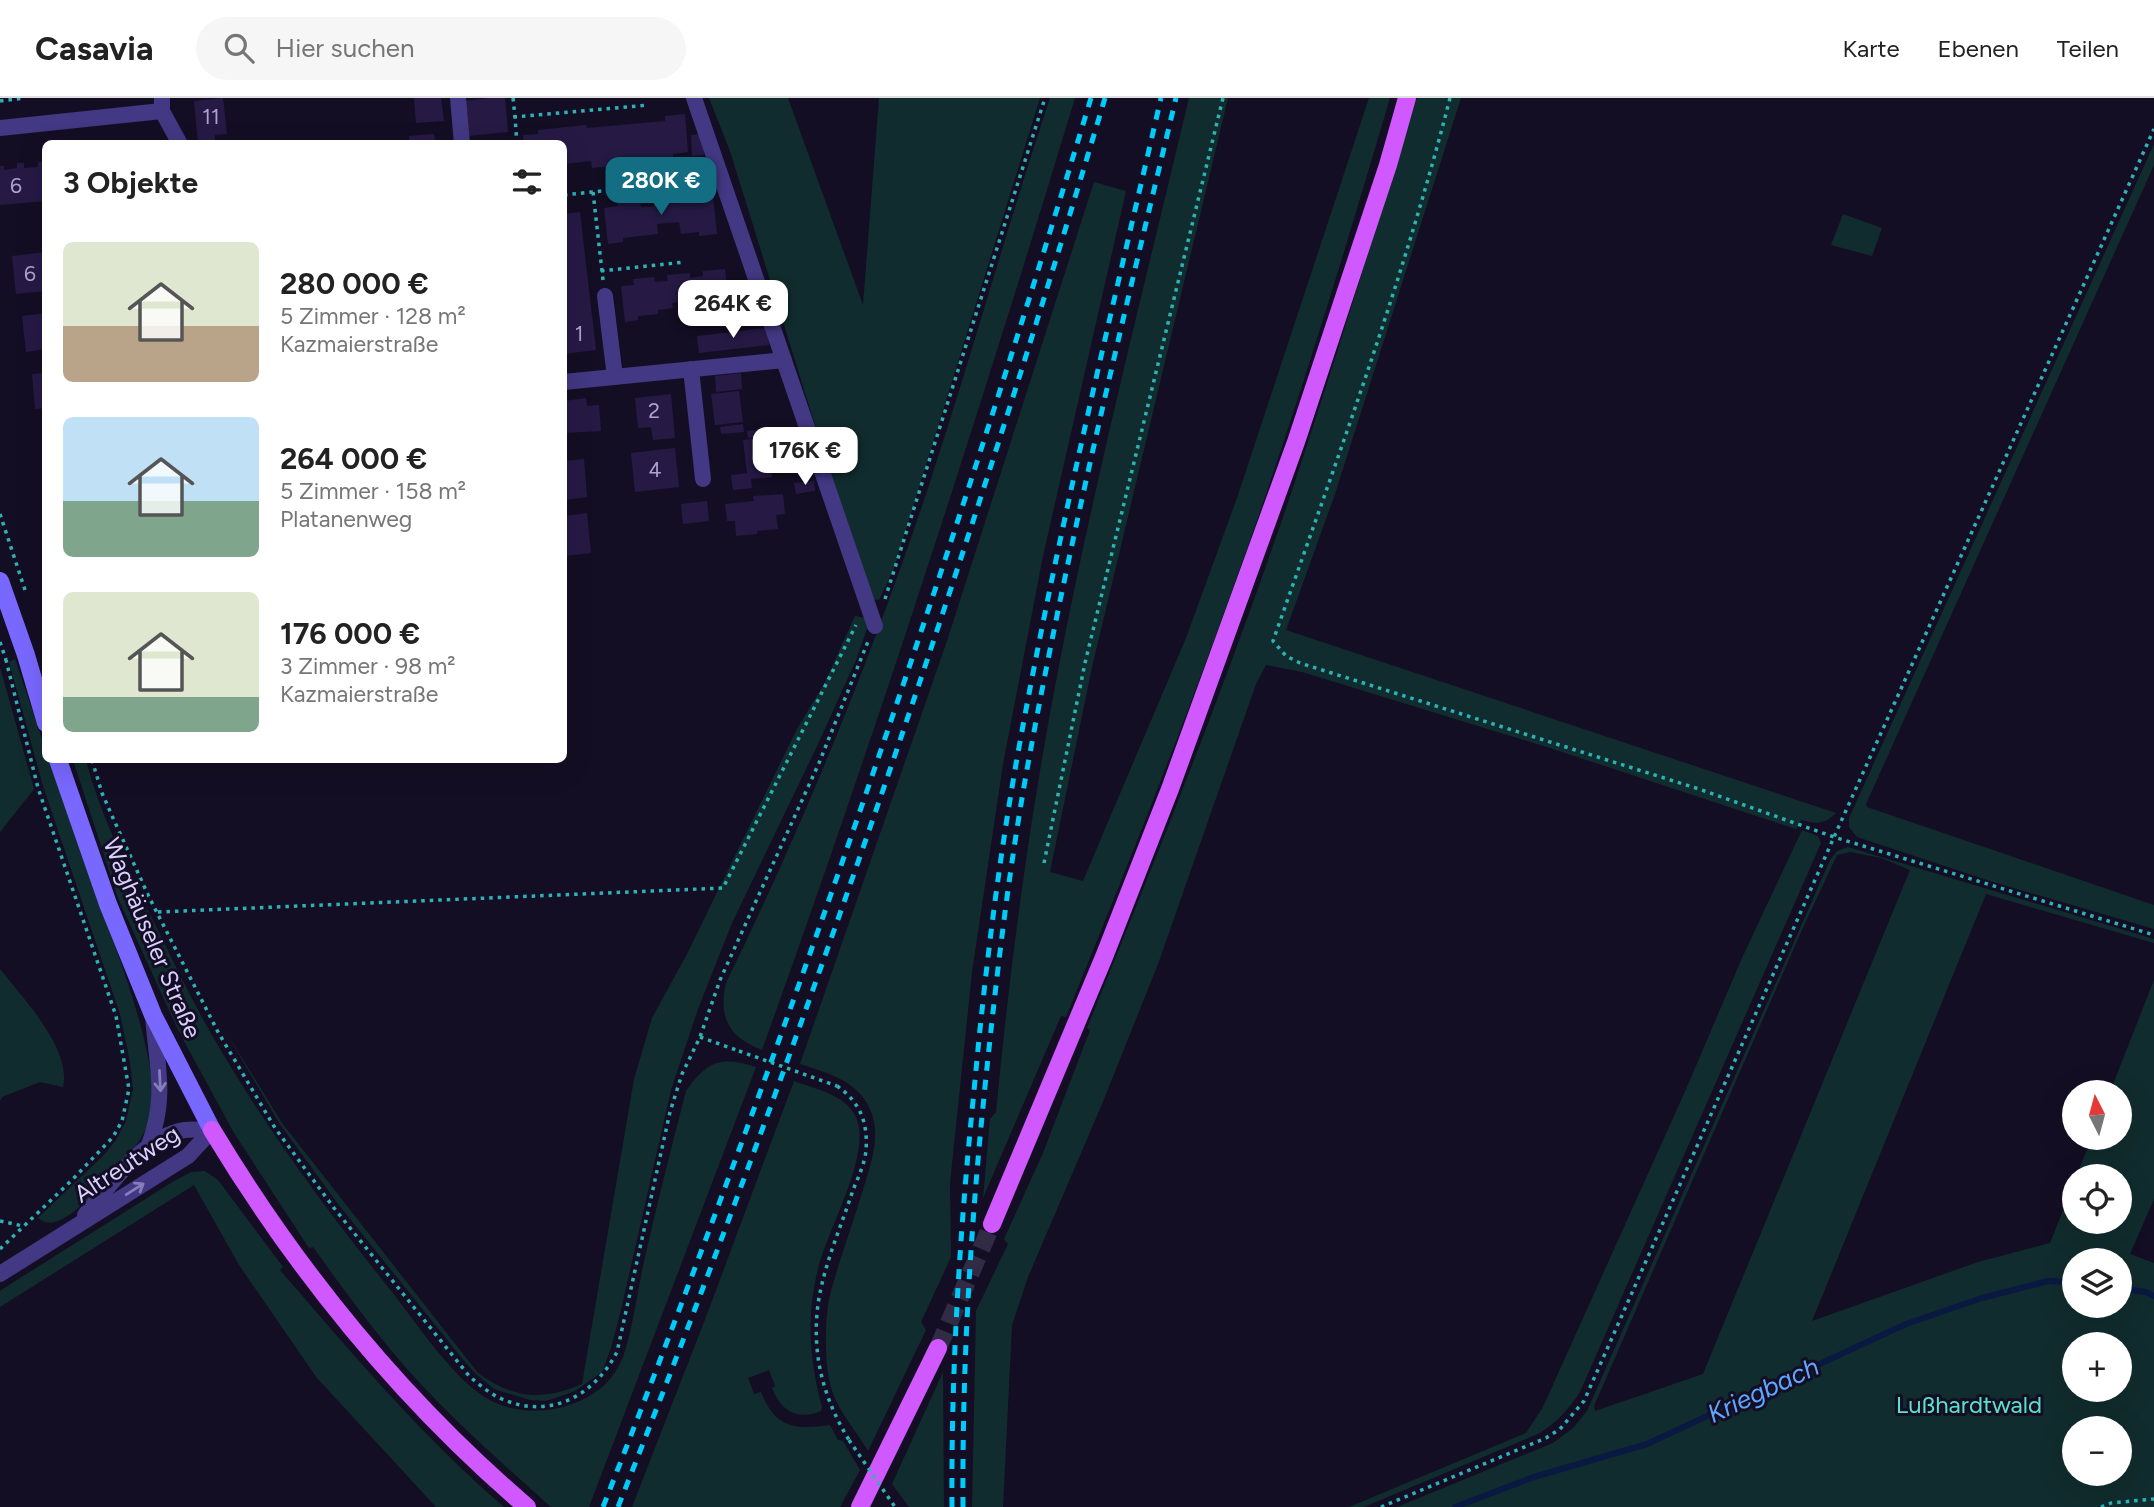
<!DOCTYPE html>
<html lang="de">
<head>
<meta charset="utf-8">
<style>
  body { margin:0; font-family:Figtree,sans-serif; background:#f6f6f6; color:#222; height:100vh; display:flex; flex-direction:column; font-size:26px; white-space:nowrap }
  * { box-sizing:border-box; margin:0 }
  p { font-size:23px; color:#767676 }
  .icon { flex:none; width:38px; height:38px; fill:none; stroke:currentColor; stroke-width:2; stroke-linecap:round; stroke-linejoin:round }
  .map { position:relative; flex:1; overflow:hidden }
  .side { position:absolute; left:42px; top:42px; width:525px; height:623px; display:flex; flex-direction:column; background:#fff; border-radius:10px; box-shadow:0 7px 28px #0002 }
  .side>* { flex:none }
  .needle { width:46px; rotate:354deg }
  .tools { position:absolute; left:2062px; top:982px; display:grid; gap:14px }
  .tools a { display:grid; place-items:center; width:70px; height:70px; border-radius:50%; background:#fff; box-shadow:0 7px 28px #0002; font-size:35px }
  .price { position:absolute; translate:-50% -60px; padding:0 16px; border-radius:14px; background:#fff; color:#222; font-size:23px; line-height:46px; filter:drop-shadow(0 2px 4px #0008) }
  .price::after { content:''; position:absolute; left:50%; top:42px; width:21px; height:16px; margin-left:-10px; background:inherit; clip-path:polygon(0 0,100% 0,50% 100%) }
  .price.selected { background:#136e84; color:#fff }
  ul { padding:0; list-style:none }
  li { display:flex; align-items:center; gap:21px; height:175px; padding:0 21px }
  li span { display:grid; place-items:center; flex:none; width:196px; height:140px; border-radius:10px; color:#555 }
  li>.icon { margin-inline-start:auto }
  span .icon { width:84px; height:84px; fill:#fffc; stroke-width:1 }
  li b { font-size:30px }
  h2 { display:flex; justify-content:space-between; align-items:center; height:84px; padding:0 21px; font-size:30px }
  header { display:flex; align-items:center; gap:42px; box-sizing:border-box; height:98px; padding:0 35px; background:#fff; border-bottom:2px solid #e0e0e0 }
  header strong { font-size:33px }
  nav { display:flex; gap:38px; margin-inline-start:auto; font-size:24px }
  .search { width:490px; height:63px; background:#f6f6f6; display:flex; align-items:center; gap:18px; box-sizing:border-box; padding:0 24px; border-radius:38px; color:#767676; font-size:26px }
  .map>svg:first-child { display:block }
  .green { fill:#112c2e; fill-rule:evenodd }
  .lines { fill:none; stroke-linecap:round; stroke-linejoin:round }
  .stream { stroke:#091941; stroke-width:6 }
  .building { fill:#261a45 }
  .primary-tunnel { stroke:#322b45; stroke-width:18; stroke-dasharray:18 9; stroke-linecap:butt }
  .path { stroke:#2db2b6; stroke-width:3.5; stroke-dasharray:3.5 5; stroke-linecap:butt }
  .street { stroke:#423883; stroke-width:16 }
  .secondary { stroke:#7968ff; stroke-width:18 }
  .primary { stroke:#d058ff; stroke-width:18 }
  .rail { stroke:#00ccfc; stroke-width:5; stroke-dasharray:10 9; stroke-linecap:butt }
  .path-bridge { stroke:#2db2b6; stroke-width:3.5; stroke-dasharray:3.5 5; stroke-linecap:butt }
  .oneway { stroke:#867dbb }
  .labels { text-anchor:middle; stroke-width:6; stroke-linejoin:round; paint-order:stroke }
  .number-label { font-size:21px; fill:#ada3d0 }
  .street-label { font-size:24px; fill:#dad1ff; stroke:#140e24 }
  .park-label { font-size:24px; fill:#5be0cb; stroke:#140e24 }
  .water-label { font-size:26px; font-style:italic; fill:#5fa6ff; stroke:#140e24 }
</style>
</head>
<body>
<header>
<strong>Casavia</strong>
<div class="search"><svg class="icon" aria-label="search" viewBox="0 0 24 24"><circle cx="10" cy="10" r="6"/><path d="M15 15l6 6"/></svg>Hier suchen</div>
<nav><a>Karte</a><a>Ebenen</a><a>Teilen</a></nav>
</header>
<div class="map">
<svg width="2154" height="1409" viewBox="0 0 2154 1409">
  <rect width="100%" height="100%" fill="#140e24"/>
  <!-- green -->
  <g class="green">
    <path d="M709 0H788L863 207 879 0H1040L894 470 879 502 869 501 730 53Z"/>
    <path d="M1050 0H1075C978 320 875 638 762 952 729 939 718 920 726 885 804 725 872 559 928 390 971 260 1007 129 1050 0Z"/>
    <path d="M1189 0H1228L1092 569 1050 774 1083 783 1186 540 1237 400 1369 0H1390C1346 149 1301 298 1249 445 1193 605 1130 762 1066 919L1061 918 983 1100 990 1021 996 1014C1007 900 1021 786 1040 673 1078 446 1136 223 1189 0Z"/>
    <path d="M1417 0H1461L1335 396 1286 532 1836 715C1824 727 1817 726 1801 722L1796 731 1550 650 1302 574 1266 567 1256 586 1158 866 1102 1006 1028 1179 1012 1227 1003 1409H972L976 1213 1008 1146 1004 1141 1043 1055 1090 932 1087 930C1165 738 1243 545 1307 347 1345 232 1380 116 1417 0Z"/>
    <path d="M2154 46V67L1866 706 1867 709 2154 807V831L1990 783 1857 739 1849 729V720Z"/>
    <path d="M1094 84 1126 93 1043 458 1003 666 972 874 950 1085 951 1159 921 1224 926 1232 868 1353C849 1321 831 1308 827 1268 825 1243 825 1213 832 1189 841 1158 852 1128 861 1098 871 1065 887 1027 861 997 846 979 821 973 800 966L947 543Z"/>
    <path d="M1843 116 1882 130 1872 158 1831 147Z"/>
    <path d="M855 518 865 520 868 528 856 562 818 646 732 825 698 911 671 992 621 1212 611 1250 602 1274 575 1293 546 1303 530 1302 494 1291 476 1276 465 1264 338 1106 279 1025 224 931 282 1025 478 1275C514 1301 542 1303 582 1286L634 981 652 920 687 856 797 631 825 584Z"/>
    <path d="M15 561 45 650 46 662H49C64 704 78 746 93 787 115 849 140 910 151 975 153 987 156 1001 153 1012 143 1050 110 1078 84 1105 73 1115 52 1133 38 1120L103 1058 116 1042 126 1023 133 991 130 964 120 916 43 688 9 564Z"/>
    <path d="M0 569 34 691 0 734Z"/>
    <path d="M73 662H86C100 717 127 770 153 822 172 861 191 901 213 939 265 1029 327 1113 392 1194 417 1226 450 1276 483 1298 517 1321 569 1316 601 1290 610 1283 621 1267 624 1256 633 1228 637 1197 643 1168 656 1109 671 1051 686 993 706 964 721 957 756 969L589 1409H551C506 1369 460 1328 419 1284 380 1242 346 1195 313 1149L309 1150 234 1035 178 932 118 800Z"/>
    <path d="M1802 732 1818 738 1821 745 1580 1294C1569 1311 1557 1324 1540 1335L1364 1409H1349L1526 1335 1543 1309 1687 989 1742 860Z"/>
    <path d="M1848 749 2154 841V845L1986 796 1812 1223 1978 1164 2050 1145 2074 1085V1124H2119V1078H2076L2092 1040H2119V994H2110L2154 882V1101L2130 1156 2154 1165V1409H1397L1553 1345 1573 1330 1587 1313 1830 762 1837 753ZM1851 754 1881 760 1910 772 1703 1276 1595 1313 1594 1308 1801 834 1837 757ZM2119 1162V1208H2074V1162ZM2074 1246H2119V1292H2074ZM2074 1330H2119V1376H2074Z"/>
    <path d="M0 871C22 899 72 951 63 989L40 984 2 999 0 1003Z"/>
    <path d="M794 983C817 992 851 997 858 1025 868 1061 829 1130 819 1167 806 1216 809 1261 822 1309L821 1313C797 1323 781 1313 772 1290L775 1288 769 1272 748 1280 754 1296 761 1294C775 1330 795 1332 830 1327L838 1342 843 1343 860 1372 840 1409H632L706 1219Z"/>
    <path d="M205 1073 218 1082 283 1169 280 1172C351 1254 421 1338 504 1409H436L317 1280 239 1167 194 1087 0 1209V1193L20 1180 174 1083 191 1074Z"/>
    <path d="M943 1274 944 1409H909L892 1386Z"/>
  </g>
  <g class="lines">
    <!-- stream -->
    <g class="stream">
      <path d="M2119 1190 2146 1194 2154 1198"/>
      <path d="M1455 1409 1534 1379 1647 1346 1906 1226 1982 1200 2048 1183 2074 1184"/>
    </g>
  </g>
  <!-- building -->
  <g class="building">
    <path d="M223 0 227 36 215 37V46H198L194 3Z"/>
    <path d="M414 0H441L444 23 416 25Z"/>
    <path d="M489 0H505L508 34 468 38 464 3Z"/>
    <path d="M685 16 688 54 673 56V62L592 70 591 63 564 66V46H524L523 37 538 36V32L586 27 587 30 665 23V18Z"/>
    <path d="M434 36 435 45 410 46 409 38Z"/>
    <path d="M703 36 704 57 692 58 691 37Z"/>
    <path d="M46 63V103L0 107V68H4V72L17 70V65H24V70L38 69V64Z"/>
    <path d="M694 95 695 100 713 98 717 136 699 138V134L681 136 679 124 657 126 658 136 623 140V144L608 146 604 110 618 108V104L640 101 641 109 654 108V99Z"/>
    <path d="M580 114 596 252 564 256V116Z"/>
    <path d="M46 154V193L16 196 12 158Z"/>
    <path d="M725 171 729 206 693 210V202L672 205 673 210 658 212V216L638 218V222L625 224 621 188 634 187 633 181 654 179 655 184 668 183 667 177 690 175V180L703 178V173Z"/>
    <path d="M46 215V251L26 254 22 218Z"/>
    <path d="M767 230 769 247 699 255 697 238Z"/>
    <path d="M46 275V310L35 311 32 276Z"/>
    <path d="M741 275 742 291 716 294 715 278Z"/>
    <path d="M739 293 743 324 715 327 711 296Z"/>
    <path d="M671 296 675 340 653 342 651 329 638 330 635 300Z"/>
    <path d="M586 300 587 308 599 307 601 333 564 335V303Z"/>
    <path d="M743 326 744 334 721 336 720 329Z"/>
    <path d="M764 331 765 339 748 340 747 333Z"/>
    <path d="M786 337 789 364 771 366 772 379 751 381 752 390 733 392 731 377 747 375 743 342Z"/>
    <path d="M675 350 679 389 635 394 631 355Z"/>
    <path d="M584 361 587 399 564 402V363Z"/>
    <path d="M814 383 815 393 796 396 794 385Z"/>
    <path d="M783 396 785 416 776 417 778 431 757 433V436L736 438 735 423H727L725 406 754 403 753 398Z"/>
    <path d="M707 403 709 423 683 426 681 406Z"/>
    <path d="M587 415 591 455 564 458V418Z"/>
  </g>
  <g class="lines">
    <!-- primary-tunnel -->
    <path class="primary-tunnel" d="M938 1250 992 1126"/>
    <!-- path -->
    <g class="path">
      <path d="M513 0 515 19"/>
      <path d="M1450 0C1403 184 1336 364 1273 543L1286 558 1300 565 1699 691 1834 739 2154 837"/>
      <path d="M0 3 25 0"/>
      <path d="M517 46 515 19 648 7"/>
      <path d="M593 94 603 182"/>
      <path d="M564 97 705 82"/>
      <path d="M601 173 685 164"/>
      <path d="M0 416 25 492"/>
      <path d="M885 501 1045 0"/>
      <path d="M0 544 6 562"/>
      <path d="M92 662 102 695 113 720 149 799 218 934 275 1030 334 1110 470 1279C480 1287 490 1296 502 1301 550 1322 594 1298 617 1254L670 1014 682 976 700 939 720 882 819 665 869 541"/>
      <path d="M1044 765 1085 565 1223 0"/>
      <path d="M158 814 723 790 856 527"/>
      <path d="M700 939 739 953"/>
      <path d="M837 988C860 1004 868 1024 866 1052 865 1065 858 1080 853 1092 840 1132 821 1173 817 1215 813 1262 825 1303 849 1342"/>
      <path d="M0 1123 23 1128"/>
      <path d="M0 1151 72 1082 113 1039 122 1023 129 991 116 918 38 690 6 562 10 561"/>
      <path d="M1381 1409 1546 1340 1560 1331 1584 1303 1834 739 2154 31"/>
      <path d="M2101 1409 2111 1405 2154 1401"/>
    </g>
    <!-- street -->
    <g class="street">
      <path d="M162 0V13L180 46"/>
      <path d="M458 0 462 46"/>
      <path d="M694 0 875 528"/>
      <path d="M0 30 162 13"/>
      <path d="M605 198 615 279"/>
      <path d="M691 271 703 381"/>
      <path d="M564 284 784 262"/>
      <path d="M149 1047C167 999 157 968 153 919"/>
      <path d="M85 1117C110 1087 144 1038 185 1032 193 1031 203 1032 212 1032"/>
      <path d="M0 1176 188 1058 212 1032"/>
    </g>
    <!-- secondary -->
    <g class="secondary">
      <path d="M0 483 26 557 46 625"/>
      <path d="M58 662 108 806 153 917 212 1032"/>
    </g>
    <!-- primary -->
    <g class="primary">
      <path d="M212 1032C297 1173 402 1302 527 1409"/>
      <path d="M992 1126 1104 859 1170 691 1296 344 1388 67 1407 0"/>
      <path d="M860 1409 938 1250"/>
    </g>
    <!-- rail -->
    <g class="rail">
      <path d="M603 1409C785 946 947 476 1091 0"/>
      <path d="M618 1409C801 947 963 476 1105 0"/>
      <path d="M952 1409C951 1270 960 1131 974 993 984 884 997 775 1016 666 1056 442 1110 221 1161 0"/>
      <path d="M963 1409C962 1265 971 1122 986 979 997 874 1009 770 1028 666 1069 442 1123 221 1176 0"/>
    </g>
    <!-- path-bridge -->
    <g class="path-bridge">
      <path d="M739 953 837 988"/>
      <path d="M849 1342 895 1409"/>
    </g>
  </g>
  <!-- one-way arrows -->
  <defs><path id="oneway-shaft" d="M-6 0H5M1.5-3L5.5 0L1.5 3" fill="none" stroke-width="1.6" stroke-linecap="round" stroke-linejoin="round" transform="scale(1.75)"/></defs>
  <g class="oneway">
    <use href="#oneway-shaft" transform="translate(160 983) rotate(87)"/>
    <use href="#oneway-shaft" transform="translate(135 1091) rotate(-32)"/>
  </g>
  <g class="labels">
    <!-- number labels -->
    <g class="number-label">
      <text x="211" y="26">11</text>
      <text x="16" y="95">6</text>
      <text x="30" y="183">6</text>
      <text x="579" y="243">1</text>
      <text x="654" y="320">2</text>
      <text x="655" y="379">4</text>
    </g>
    <!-- street labels -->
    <g class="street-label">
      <text transform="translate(152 840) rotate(67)" y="8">Waghäuseler Straße</text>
      <text transform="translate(127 1066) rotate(-33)" y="8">Altreutweg</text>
    </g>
    <!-- park labels -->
    <g class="park-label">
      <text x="1969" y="1315">Lußhardtwald</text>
    </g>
    <!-- water labels -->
    <g class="water-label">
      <text transform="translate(1763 1292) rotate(-25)" y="9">Kriegbach</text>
    </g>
  </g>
</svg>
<div class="tools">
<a><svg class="needle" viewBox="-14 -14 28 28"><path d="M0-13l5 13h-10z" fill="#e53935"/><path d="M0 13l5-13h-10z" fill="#767676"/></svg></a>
<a><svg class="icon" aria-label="locate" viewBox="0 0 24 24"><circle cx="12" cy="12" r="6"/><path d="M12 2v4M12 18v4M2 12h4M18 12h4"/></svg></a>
<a><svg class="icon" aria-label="layers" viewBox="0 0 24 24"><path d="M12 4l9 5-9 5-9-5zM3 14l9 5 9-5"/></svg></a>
<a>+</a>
<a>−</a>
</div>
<b class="price selected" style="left:661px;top:119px">280K €</b>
<b class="price" style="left:733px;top:242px">264K €</b>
<b class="price" style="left:805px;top:389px">176K €</b>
<section class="side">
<h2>3 Objekte<svg class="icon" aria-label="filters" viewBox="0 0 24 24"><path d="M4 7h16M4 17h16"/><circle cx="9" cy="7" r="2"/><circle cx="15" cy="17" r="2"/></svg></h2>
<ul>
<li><span style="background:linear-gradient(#dfe7d0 60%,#b9a48a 0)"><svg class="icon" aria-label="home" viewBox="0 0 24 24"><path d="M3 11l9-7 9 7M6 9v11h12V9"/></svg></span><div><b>280 000 €</b><p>5 Zimmer · 128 m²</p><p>Kazmaierstraße</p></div></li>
<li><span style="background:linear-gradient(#bfe0f5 60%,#7fa58c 0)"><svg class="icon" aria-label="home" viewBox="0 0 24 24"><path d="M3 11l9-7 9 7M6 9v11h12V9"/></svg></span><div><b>264 000 €</b><p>5 Zimmer · 158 m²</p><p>Platanenweg</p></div></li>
<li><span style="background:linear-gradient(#dfe7d0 75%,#7fa58c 0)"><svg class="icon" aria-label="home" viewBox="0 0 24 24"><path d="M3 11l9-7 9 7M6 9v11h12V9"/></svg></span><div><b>176 000 €</b><p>3 Zimmer · 98 m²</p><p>Kazmaierstraße</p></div></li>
</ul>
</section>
</div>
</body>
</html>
